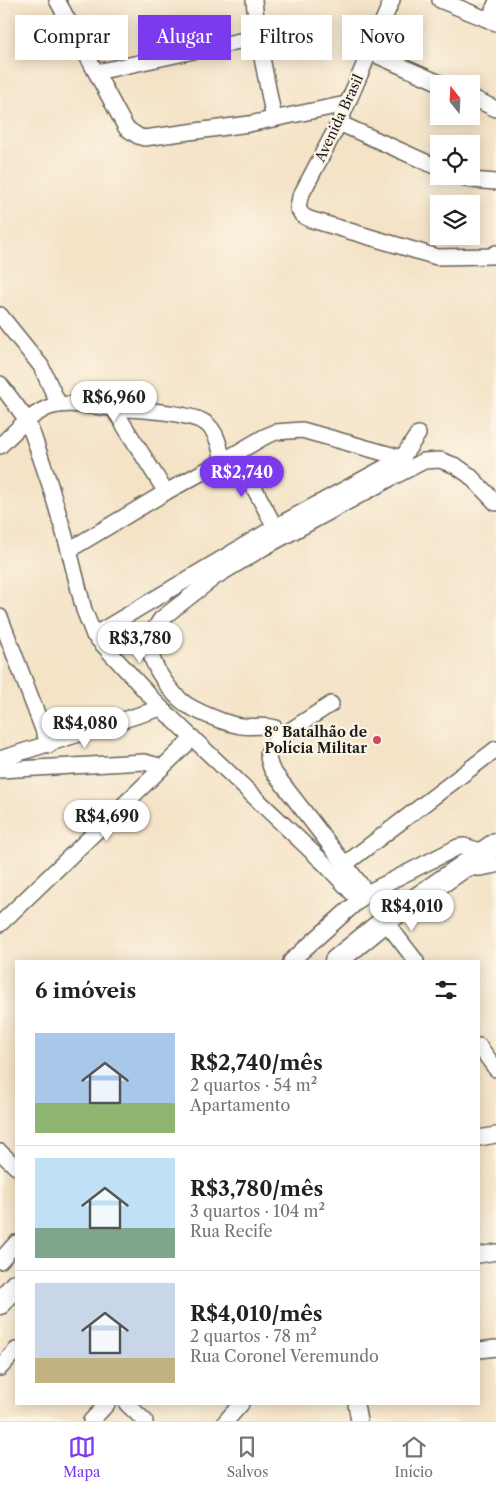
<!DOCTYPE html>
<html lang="pt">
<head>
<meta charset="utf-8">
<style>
  body { margin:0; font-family:"Libre Caslon Text",serif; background:#f6f6f6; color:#202124; height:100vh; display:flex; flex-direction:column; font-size:19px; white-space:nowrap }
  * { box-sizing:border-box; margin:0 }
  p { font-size:16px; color:#757577 }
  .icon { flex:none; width:28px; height:28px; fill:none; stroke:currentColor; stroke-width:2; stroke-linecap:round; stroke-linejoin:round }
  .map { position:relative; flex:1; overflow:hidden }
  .drawer { position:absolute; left:15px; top:960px; width:465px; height:445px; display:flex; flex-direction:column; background:#fff; border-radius:0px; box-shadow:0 2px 12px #0003 }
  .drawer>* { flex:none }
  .guide { position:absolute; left:15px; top:15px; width:466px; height:45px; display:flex; gap:10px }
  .needle { width:32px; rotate:342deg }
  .buttons { position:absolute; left:430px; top:75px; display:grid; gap:10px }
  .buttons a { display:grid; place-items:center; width:50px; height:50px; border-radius:0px; background:#fff; box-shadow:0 2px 12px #0003; font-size:25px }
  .price { position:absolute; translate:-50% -42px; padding:0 11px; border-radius:18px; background:#fff; color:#222; font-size:16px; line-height:32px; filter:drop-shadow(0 1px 2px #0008) }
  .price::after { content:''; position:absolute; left:50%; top:30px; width:15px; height:11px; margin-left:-8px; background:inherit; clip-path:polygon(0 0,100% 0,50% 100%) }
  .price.current { background:#7c3aed; color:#fff }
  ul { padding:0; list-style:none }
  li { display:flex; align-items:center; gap:15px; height:125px; padding:0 20px }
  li+li { border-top:1px solid #e0e0e0 }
  li span { display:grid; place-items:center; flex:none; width:140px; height:100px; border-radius:0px; color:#555 }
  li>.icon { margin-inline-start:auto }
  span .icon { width:60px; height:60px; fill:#fffc; stroke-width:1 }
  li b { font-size:21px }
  h2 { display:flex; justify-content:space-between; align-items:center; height:60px; padding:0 20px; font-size:21px }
  .chip { padding:0 18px; border-radius:0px; background:#fff; box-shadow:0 2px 12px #0003; font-size:18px; line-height:45px }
  .chip.current { background:#7c3aed; color:#fff }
  .menu { display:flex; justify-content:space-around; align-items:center; height:70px; border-top:1px solid #e0e0e0; background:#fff; font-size:14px; color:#757577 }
  .menu a { display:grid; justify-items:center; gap:2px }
  .menu .current { color:#7c3aed }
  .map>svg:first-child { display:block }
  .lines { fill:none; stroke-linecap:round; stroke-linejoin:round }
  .minor-casing { stroke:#686258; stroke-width:18 }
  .highway-casing { stroke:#686258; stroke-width:25 }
  .minor { stroke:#fff; stroke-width:15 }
  .highway { stroke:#fff; stroke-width:22 }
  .poi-dot { fill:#d1495b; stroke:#fcf5e5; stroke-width:2 }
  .labels { text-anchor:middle; stroke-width:4.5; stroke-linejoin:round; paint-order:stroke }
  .street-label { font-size:14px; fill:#1c1c1c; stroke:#fcf5e5 }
  .poi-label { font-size:14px; font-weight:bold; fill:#1c1c1c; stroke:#fcf5e5; text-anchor:end }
</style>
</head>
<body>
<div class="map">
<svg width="496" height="1421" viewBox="0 0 496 1421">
  <rect width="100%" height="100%" fill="#fcf5e5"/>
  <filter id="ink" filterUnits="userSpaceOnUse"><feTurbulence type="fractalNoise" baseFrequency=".02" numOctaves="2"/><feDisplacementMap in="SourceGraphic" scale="10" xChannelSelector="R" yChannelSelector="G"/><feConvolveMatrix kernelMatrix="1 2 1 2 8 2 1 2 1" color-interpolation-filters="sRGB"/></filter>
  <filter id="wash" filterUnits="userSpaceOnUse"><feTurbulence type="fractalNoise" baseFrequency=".0096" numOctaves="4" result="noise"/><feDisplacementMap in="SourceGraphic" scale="20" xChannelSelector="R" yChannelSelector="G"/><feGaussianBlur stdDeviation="1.12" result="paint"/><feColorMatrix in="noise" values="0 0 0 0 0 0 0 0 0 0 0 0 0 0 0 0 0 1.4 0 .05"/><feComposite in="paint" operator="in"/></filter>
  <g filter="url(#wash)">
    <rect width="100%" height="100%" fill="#f4e3c7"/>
  </g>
  <g filter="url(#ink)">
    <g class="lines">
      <defs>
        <g id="minor">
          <path d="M57 0 126 128 138 136 144 138 249 124 346 104"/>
          <path d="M254 0 258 37 274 119"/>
          <path d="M392 0 339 123 300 197 298 208 302 215 309 219 437 257 491 256 496 253"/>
          <path d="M440 0 496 23"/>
          <path d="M489 20 496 3"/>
          <path d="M369 52 442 84"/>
          <path d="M97 72 258 37"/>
          <path d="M471 97 496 109"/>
          <path d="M339 123 439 168"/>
          <path d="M461 176 471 180 496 182"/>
          <path d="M0 315 41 366 59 405"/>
          <path d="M0 384 27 420 34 438 50 485 69 550 84 610 94 635 161 708 326 865 358 899"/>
          <path d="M113 408 166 492"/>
          <path d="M0 446C14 432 29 416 47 408 66 400 93 407 112 408 135 410 158 410 181 415 190 417 203 419 209 426 218 435 220 449 223 461"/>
          <path d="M236 454 275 527"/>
          <path d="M69 550 166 492 223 461 264 437 276 432 302 430 402 458"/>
          <path d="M0 617 49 745"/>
          <path d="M94 635 275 527 402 458 418 434"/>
          <path d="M280 737 331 704"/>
          <path d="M0 759 161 708"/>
          <path d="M0 770 144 762 163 767"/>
          <path d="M344 865 496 749"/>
          <path d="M461 868H481L496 865"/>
          <path d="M367 893 272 770C265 754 267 749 280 737L275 728C263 724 252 728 241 726 235 725 228 723 222 721 211 717 197 711 187 705 172 695 151 666 150 648 150 637 155 627 161 619L215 577 263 548 393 477 424 461 440 460 456 466 469 475 496 503"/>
          <path d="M385 921 416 961"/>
          <path d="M0 924 193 738"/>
          <path d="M291 961 367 893 458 847 464 846 484 852"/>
          <path d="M479 1046 496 1069"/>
          <path d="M479 1138 496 1135"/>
          <path d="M0 1152 16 1167"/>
          <path d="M479 1255 496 1252"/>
          <path d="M0 1261 16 1243"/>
          <path d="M479 1350 496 1348"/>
          <path d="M0 1368 16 1350"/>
          <path d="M127 1404 145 1421"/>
          <path d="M356 1404 359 1421"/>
          <path d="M91 1421 107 1404"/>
          <path d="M226 1421 241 1404"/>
        </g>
        <g id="highway">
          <path d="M336 961 385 921 496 844"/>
          <path d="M0 1303 16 1285"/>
        </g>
      </defs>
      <!-- minor casing -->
      <use href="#minor" class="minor-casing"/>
      <!-- highway casing -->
      <use href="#highway" class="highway-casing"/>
      <!-- minor -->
      <use href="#minor" class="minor"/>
      <!-- highway -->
      <use href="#highway" class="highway"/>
    </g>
  </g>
  <!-- markers -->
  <circle class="poi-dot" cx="377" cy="740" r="5"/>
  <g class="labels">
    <!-- street labels -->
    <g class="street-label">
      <text transform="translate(339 118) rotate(-65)" y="5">Avenida Brasil</text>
    </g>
    <!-- poi labels -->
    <g class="poi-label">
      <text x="367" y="737">8º Batalhão de<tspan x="367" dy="16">Polícia Militar</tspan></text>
    </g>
  </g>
</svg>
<div class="buttons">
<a><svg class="needle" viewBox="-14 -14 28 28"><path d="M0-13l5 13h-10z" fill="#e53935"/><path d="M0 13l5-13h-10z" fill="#757577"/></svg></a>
<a><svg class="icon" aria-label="locate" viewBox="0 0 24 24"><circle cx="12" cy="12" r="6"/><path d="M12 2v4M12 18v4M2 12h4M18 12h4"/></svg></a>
<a><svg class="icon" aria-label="layers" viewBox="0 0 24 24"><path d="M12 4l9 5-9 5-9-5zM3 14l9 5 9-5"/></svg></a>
</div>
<b class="price" style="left:114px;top:423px">R$6,960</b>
<b class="price current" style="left:242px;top:498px">R$2,740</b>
<b class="price" style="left:140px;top:664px">R$3,780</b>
<b class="price" style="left:85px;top:749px">R$4,080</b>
<b class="price" style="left:107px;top:842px">R$4,690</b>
<b class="price" style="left:412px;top:932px">R$4,010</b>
<div class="guide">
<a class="chip">Comprar</a>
<a class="chip current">Alugar</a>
<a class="chip">Filtros</a>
<a class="chip">Novo</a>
</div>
<section class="drawer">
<h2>6 imóveis<svg class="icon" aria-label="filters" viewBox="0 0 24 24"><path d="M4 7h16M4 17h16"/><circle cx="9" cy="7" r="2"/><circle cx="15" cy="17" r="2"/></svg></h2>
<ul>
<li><span style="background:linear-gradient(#a9c7e8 70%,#8fb573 0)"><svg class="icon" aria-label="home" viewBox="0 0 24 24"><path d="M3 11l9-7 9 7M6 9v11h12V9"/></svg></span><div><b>R$2,740/mês</b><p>2 quartos · 54 m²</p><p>Apartamento</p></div></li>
<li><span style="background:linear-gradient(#bfe0f5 70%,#7fa58c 0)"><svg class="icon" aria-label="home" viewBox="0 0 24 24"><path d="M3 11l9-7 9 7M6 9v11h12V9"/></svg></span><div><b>R$3,780/mês</b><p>3 quartos · 104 m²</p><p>Rua Recife</p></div></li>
<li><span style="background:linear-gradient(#c9d6e8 75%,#c2b280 0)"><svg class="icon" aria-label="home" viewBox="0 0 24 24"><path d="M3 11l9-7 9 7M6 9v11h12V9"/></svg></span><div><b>R$4,010/mês</b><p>2 quartos · 78 m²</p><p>Rua Coronel Veremundo</p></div></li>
</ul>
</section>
</div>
<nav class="menu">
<a class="current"><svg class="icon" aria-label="map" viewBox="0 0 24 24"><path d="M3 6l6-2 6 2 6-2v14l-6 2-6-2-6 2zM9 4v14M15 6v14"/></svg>Mapa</a>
<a><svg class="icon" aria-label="saved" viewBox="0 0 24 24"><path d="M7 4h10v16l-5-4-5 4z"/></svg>Salvos</a>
<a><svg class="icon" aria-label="home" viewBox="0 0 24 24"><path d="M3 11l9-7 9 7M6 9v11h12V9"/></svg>Início</a>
</nav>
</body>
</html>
